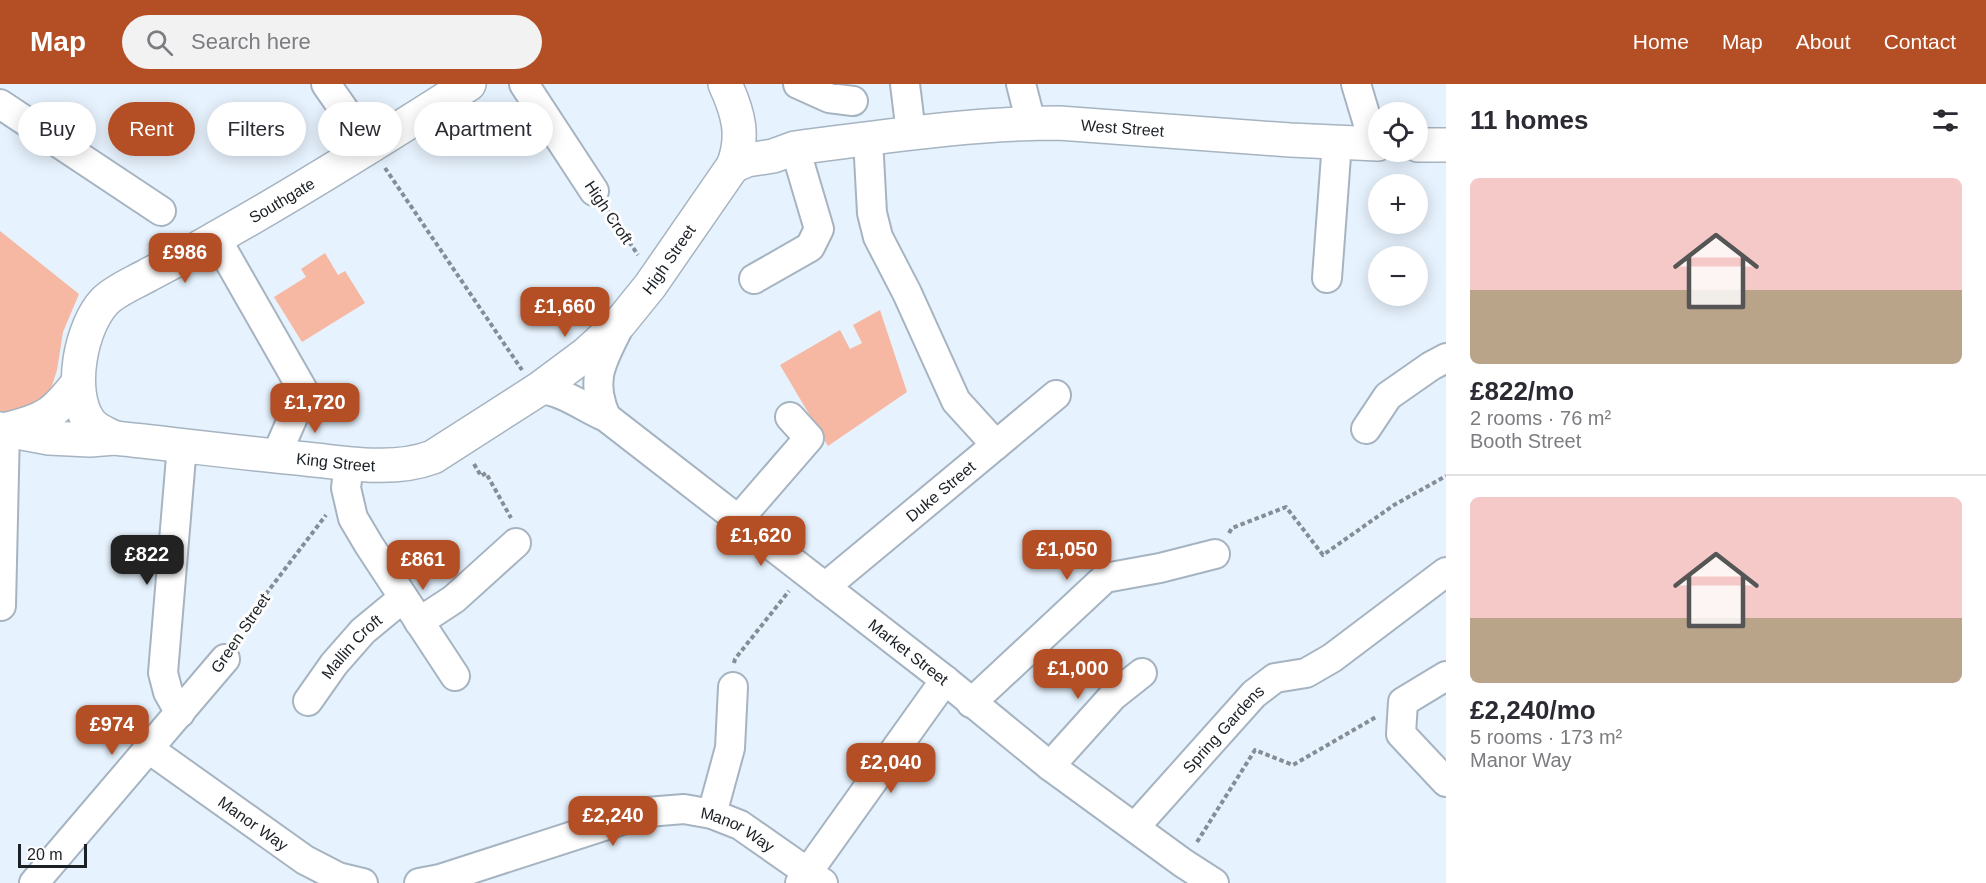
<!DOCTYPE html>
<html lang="en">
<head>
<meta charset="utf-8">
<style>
  body { margin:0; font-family:Arial,sans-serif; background:#f2f2f3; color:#2b2b33; height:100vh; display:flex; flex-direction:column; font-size:22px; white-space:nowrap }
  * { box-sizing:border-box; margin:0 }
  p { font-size:20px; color:#7c7c81 }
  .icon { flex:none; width:33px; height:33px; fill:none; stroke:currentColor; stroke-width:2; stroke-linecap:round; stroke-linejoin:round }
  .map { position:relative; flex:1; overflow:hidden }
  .details { display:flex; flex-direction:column; background:#fff; width:540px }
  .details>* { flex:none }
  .banner { position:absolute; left:18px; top:18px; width:570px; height:54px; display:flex; gap:12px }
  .buttons { position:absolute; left:1368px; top:18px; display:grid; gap:12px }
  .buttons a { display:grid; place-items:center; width:60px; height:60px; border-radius:50%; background:#fff; box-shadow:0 3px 15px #0003; font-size:30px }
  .scale { position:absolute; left:18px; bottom:15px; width:69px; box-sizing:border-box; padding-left:6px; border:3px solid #1b2025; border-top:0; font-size:16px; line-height:21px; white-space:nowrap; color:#1b2025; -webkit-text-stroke:4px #fdfdfd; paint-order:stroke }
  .price { position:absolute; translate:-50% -51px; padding:0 14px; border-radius:12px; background:#b44e24; color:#fff; font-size:20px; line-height:39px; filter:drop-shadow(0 2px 3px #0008) }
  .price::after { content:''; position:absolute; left:50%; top:36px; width:18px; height:14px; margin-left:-9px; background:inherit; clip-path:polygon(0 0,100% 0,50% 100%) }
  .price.on { background:#222; color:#fff }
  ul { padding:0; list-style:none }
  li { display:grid; align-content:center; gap:12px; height:318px; padding:0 24px }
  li+li { border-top:2px solid #e1e1e2 }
  li span { display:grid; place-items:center; height:186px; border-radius:9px; color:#555 }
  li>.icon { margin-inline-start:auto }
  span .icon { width:108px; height:108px; fill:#fffc; stroke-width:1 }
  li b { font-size:26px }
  h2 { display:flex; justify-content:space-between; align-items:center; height:72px; padding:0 24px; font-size:26px }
  .chip { padding:0 21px; border-radius:27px; background:#fff; box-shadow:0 3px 15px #0003; font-size:21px; line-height:54px }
  .chip.on { background:#b44e24; color:#fff }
  header { display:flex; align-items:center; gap:36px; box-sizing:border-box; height:84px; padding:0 30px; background:#b44e24; color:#fff }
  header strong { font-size:28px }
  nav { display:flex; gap:33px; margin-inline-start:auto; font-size:21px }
  .search { width:420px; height:54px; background:#f2f2f3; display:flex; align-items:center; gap:15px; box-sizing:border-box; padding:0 21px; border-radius:33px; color:#7c7c81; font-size:22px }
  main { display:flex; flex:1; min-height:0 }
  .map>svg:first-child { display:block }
  .green { fill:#f6b8a2 }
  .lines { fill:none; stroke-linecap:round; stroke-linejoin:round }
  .minor-casing { stroke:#a6b4c1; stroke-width:32 }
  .major-casing { stroke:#a6b4c1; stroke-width:36 }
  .path { stroke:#858e96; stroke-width:4; stroke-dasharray:4.5 3; stroke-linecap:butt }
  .minor { stroke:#fff; stroke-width:28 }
  .major { stroke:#fff; stroke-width:33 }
  .labels { text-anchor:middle; stroke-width:6; stroke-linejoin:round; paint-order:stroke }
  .street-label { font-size:16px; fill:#1b2025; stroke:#fdfdfd }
</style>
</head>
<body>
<header>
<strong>Map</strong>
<div class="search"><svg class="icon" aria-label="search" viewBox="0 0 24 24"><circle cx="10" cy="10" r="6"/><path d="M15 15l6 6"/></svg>Search here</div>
<nav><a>Home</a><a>Map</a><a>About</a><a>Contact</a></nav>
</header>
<main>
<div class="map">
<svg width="1446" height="799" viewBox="0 0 1446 799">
  <rect width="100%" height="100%" fill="#e6f2fd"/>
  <!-- green -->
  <g class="green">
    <path d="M0 147 79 210 63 248 57 286 50 308 36 324 0 332Z"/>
    <path d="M325 169 338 191 345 187 365 219 302 258 274 213 306 193 301 185Z"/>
    <path d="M880 226 907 308 828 362 780 281 840 246 850 265 862 259 853 241Z"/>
  </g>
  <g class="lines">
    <defs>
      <g id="minor">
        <path d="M326 0 370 63"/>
        <path d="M524 0 594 107"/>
        <path d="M798 0 829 14 853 17"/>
        <path d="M905 0 911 49"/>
        <path d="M1021 0 1031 39"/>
        <path d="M1356 0 1374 60"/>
        <path d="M0 20 161 127"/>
        <path d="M868 55 872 129 878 153 907 209 956 317 996 361"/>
        <path d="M216 154 304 308 276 372"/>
        <path d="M1327 194 1337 58"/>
        <path d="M754 195 810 163 819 145 795 64"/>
        <path id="s1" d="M539 305C561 306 585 324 606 333L945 596 1050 682 1183 779 1214 799"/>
        <path d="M606 333C590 296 601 279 618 245"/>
        <path d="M1366 345 1388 312 1431 282 1446 274"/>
        <path d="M349 379 346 404 353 434 369 461 455 592"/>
        <path d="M738 436 809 354 790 333"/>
        <path id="s2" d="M825 503 1056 311"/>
        <path d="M1 522 5 345"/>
        <path d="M419 538 454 515 516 459"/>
        <path d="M1446 592 1403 618 1401 650 1446 698"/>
        <path id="s3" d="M308 617 334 580 363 547 403 514"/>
        <path d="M971 619 1105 494 1160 484 1215 470"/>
        <path d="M180 629 168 608 163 589 182 361"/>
        <path id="s4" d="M149 665 305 776 338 793 363 799"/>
        <path d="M1050 682 1113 612 1142 589"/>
        <path d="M712 730 730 664 733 603"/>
        <path id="s5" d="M1135 743 1254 610 1275 594 1306 589 1332 574 1446 488"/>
        <path d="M34 799 225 575"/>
        <path id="s6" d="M419 799 440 795 647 728 684 725 712 730 740 741 823 799"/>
        <path d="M800 799 945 596"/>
      </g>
      <g id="major">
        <path d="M1418 61H1446"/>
        <path id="s7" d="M733 82 747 76 773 72 795 64C882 53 971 39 1059 39L1290 56 1378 60"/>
        <path id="s8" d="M0 345 49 354 90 356 115 354C179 361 242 369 306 375 348 379 393 388 433 373L539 305 586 270 620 239 650 202 733 82C745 52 738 28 725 0"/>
        <path d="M8 345C45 336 54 330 77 300"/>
        <path id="s9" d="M115 354C105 349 95 346 89 337 68 307 81 242 105 217 116 206 134 199 148 191 171 179 194 167 216 154 302 106 386 53 469 0"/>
      </g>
    </defs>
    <!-- minor casing -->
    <use href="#minor" class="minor-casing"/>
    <!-- major casing -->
    <use href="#major" class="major-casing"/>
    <!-- path -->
    <g class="path">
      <path d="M385 84 522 286"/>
      <path d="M608 127 638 171"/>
      <path d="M474 380 481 392 486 389 511 434"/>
      <path d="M1229 449 1232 444 1286 423 1323 471 1394 421 1446 392"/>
      <path d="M234 552 326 431"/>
      <path d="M734 579 735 575 789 507"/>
      <path d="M1197 758 1255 666 1293 681 1376 633"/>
    </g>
    <!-- minor -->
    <use href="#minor" class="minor"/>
    <!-- major -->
    <use href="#major" class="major"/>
  </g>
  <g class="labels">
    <!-- street labels -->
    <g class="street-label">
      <text dy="6" stroke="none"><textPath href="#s7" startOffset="394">West Street</textPath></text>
      <text dy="6" stroke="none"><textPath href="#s9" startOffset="363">Southgate</textPath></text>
      <text transform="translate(609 128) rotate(56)" y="6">High Croft</text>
      <text dy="6" stroke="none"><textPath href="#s8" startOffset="747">High Street</textPath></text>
      <text dy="6" stroke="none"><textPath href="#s8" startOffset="338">King Street</textPath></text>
      <text dy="6" stroke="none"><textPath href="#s2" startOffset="150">Duke Street</textPath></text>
      <text transform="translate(240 549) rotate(-56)" y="6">Green Street</text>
      <text dy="6" stroke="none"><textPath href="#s3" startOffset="70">Mallin Croft</textPath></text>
      <text dy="6" stroke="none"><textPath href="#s1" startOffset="456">Market Street</textPath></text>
      <text dy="6" stroke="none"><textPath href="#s5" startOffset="132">Spring Gardens</textPath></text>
      <text dy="6" stroke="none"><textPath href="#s4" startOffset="128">Manor Way</textPath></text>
      <text dy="6" stroke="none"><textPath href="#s6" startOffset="334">Manor Way</textPath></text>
    </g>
  </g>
</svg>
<div class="buttons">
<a><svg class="icon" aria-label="locate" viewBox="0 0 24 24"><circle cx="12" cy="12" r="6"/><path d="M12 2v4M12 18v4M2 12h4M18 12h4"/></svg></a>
<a>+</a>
<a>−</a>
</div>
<div class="scale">20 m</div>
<b class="price" style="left:185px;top:200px">£986</b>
<b class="price" style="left:565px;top:254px">£1,660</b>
<b class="price" style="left:315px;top:350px">£1,720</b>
<b class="price" style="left:761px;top:483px">£1,620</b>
<b class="price" style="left:1067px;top:497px">£1,050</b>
<b class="price on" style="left:147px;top:502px">£822</b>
<b class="price" style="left:423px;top:507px">£861</b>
<b class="price" style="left:1078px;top:616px">£1,000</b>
<b class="price" style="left:112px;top:672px">£974</b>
<b class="price" style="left:891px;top:710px">£2,040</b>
<b class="price" style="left:613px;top:763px">£2,240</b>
<div class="banner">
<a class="chip">Buy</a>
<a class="chip on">Rent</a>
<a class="chip">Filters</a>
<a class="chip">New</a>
<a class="chip">Apartment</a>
</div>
</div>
<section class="details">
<h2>11 homes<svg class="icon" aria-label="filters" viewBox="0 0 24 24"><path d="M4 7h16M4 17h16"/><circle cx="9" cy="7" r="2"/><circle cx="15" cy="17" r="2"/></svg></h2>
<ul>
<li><span style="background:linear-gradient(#f6c9c9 60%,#b9a48a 0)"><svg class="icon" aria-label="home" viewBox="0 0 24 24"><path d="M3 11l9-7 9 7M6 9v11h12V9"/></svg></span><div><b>£822/mo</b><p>2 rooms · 76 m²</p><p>Booth Street</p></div></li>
<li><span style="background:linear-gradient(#f6c9c9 65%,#b9a48a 0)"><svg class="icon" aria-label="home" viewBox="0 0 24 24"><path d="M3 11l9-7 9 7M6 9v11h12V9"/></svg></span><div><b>£2,240/mo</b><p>5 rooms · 173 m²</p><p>Manor Way</p></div></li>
</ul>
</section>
</main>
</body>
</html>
